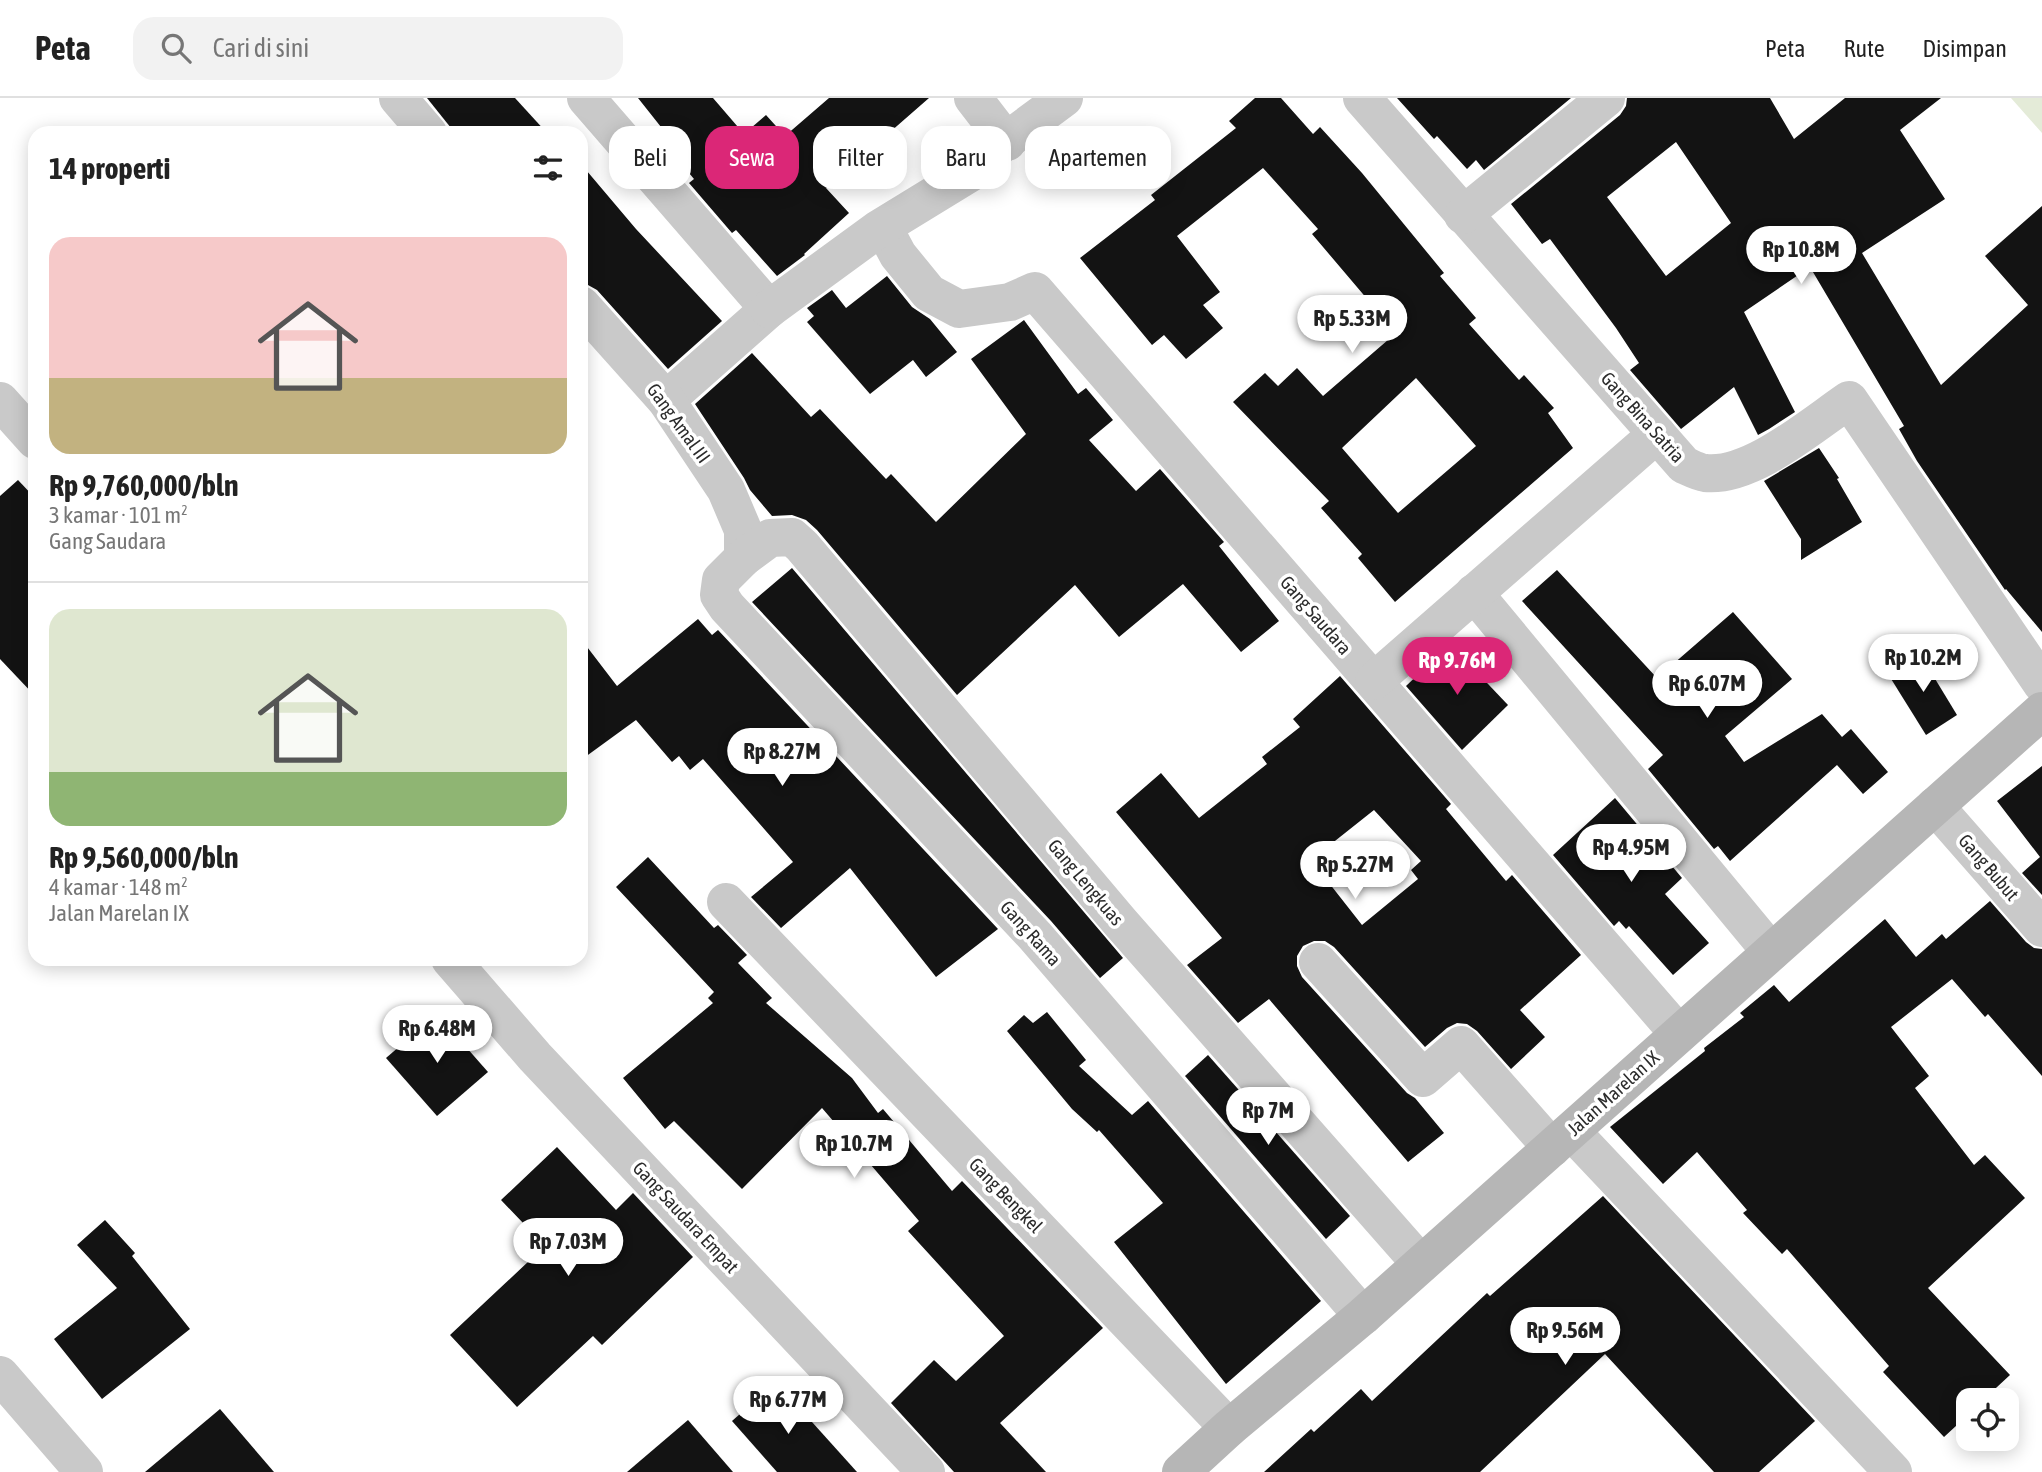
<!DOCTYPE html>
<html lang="id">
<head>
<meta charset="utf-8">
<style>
  body { margin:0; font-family:"Asap Condensed",sans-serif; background:#f2f2f2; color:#222; height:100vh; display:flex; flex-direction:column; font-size:26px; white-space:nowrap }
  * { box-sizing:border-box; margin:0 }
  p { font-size:23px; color:#767676 }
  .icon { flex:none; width:38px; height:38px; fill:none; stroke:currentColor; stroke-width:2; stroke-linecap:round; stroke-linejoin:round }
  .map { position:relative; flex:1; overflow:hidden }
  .details { position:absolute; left:28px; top:28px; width:560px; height:840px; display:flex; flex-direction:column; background:#fff; border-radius:21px; box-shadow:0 4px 18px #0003 }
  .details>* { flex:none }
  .hud { position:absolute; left:609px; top:28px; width:665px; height:63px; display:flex; gap:14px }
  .tools { position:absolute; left:1956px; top:1290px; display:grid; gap:14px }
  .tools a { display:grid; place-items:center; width:63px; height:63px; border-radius:14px; background:#fff; box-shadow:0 4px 18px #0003; font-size:35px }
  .price { position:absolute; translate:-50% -60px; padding:0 16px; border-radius:24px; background:#fff; color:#222; font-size:23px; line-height:46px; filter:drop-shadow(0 2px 4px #0008) }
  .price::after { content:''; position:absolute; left:50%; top:42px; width:21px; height:16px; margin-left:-10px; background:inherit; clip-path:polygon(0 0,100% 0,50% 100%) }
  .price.current { background:#db2777; color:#fff }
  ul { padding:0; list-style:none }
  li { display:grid; align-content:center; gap:14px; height:371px; padding:0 21px }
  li+li { border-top:2px solid #e0e0e0 }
  li span { display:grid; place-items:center; height:217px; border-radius:21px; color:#555 }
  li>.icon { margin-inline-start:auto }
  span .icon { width:126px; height:126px; fill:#fffc; stroke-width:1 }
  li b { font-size:30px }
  h2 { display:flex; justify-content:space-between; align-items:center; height:84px; padding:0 21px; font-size:30px }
  .pill { padding:0 24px; border-radius:21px; background:#fff; box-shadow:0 4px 18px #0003; font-size:24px; line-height:63px }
  .pill.current { background:#db2777; color:#fff }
  header { display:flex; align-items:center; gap:42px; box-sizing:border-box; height:98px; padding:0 35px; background:#fff; border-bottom:2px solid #e0e0e0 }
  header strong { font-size:33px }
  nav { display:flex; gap:38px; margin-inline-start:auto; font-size:24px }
  .search { width:490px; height:63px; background:#f2f2f2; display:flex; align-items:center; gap:18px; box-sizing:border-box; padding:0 24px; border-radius:21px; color:#767676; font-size:26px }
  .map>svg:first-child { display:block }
  .green { fill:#e4ebd8 }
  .building { fill:#131313; fill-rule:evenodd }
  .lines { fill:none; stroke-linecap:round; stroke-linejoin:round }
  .street { stroke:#c9c9c9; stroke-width:38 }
  .secondary { stroke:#b6b6b6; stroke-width:38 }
  .labels { text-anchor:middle; stroke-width:7; stroke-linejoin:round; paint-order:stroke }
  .street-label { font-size:19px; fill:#2c2c2c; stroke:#fff }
</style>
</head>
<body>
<header>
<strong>Peta</strong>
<div class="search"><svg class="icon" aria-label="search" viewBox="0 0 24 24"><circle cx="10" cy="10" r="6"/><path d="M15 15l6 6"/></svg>Cari di sini</div>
<nav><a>Peta</a><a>Rute</a><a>Disimpan</a></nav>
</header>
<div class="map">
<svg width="2042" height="1374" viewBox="0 0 2042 1374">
  <rect width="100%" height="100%" fill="#fff"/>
  <!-- green -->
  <path class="green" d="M2011 0H2042V35Z"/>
  <!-- building -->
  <g class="building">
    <path d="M427 0H515L547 35H455Z"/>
    <path d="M638 0H713L744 36 766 17 785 38 829 0H929L826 90 849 115 804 156 805 157 777 178 736 132 732 135 689 85 694 81 655 34 661 29Z"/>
    <path d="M1255 0H1281L1313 36 1320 29 1362 75 1444 175 1440 178 1476 220 1469 226 1519 282 1524 277 1554 310 1548 315 1573 350 1395 504 1358 460 1362 456 1321 410 1329 403 1233 304 1265 275 1278 288 1297 270 1323 298 1396 235 1312 136 1318 131 1263 70 1177 138 1220 194 1203 207 1223 230 1186 261 1164 237 1152 247 1080 160 1155 102 1151 97 1236 30 1229 23ZM1416 280 1476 348 1398 415 1342 350Z"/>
    <path d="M1397 0H1571L1484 72 1476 62 1467 71 1437 38 1434 41Z"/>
    <path d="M1627 0H1770L1794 41 1845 0H1941L1900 32 1945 101 1862 155 1941 287 2028 207 1985 158 2042 108V534L2006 491 2005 492 1917 363 1899 331 1904 328 1810 169 1744 214 1795 314 1769 331 1758 337 1734 289 1681 331 1630 272 1639 265 1616 230 1550 141 1542 146 1511 106 1620 17 1626 8ZM1676 44 1731 125 1666 178 1607 99Z"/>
    <path d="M581 66 636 131 722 223 668 271 597 192 588 187 581 186Z"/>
    <path d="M887 178 912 209 930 221 957 254 926 279 913 262 870 296 807 224 814 218 807 210 832 192 846 210Z"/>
    <path d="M1024 222 1078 296 1086 290 1113 322 1089 342 1136 393 1160 371 1224 444 1219 448 1279 523 1241 554 1183 486 1119 539 1075 487 957 597 817 432 806 422 792 417 772 418 750 392 744 380 695 306 752 255 811 319 820 311 886 381 891 376 936 424 1026 336 971 261Z"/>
    <path d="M1819 350 1839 380 1837 381 1862 424 1801 462V441L1764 383Z"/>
    <path d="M18 382 35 400V598L0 561V398Z"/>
    <path d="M792 470 1123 860 1100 880 1051 823 752 504Z"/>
    <path d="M1557 472 1657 580 1733 514 1792 581 1725 638 1744 664 1822 616 1842 639 1851 631 1888 674 1863 696 1837 667 1730 763 1718 748 1714 751 1648 671 1663 657 1522 503Z"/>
    <path d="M698 521 712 537 718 532 998 831 936 879 850 770 781 830 751 799 793 764 703 661 690 672 679 658 672 664 636 622 581 662V541L617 588Z"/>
    <path d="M1450 546 1508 607 1462 652 1406 588Z"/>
    <path d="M1920 556 1957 617 1926 637 1888 576Z"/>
    <path d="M1340 578 1451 706 1446 711 1506 783 1512 777 1581 857 1520 912 1545 939 1511 971 1477 933 1467 926 1457 925 1447 930 1425 949 1334 849 1325 843H1314L1303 848 1297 858V868L1302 879 1407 995 1415 1000 1444 1035 1408 1064 1269 901 1238 925 1187 867 1222 840 1116 714 1161 675 1199 720 1267 666 1262 659 1300 629 1293 621ZM1374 712 1421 763 1411 772 1418 781 1362 827 1311 762Z"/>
    <path d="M2042 668V797L2022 775 2040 759 1997 703Z"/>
    <path d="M1615 700 1682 780 1665 796 1709 845 1673 877 1629 828 1626 831 1619 823 1614 828 1553 757Z"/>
    <path d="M648 759 714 830 718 827 747 857 738 865 772 900 766 905 852 980 878 1015 883 1011 952 1093 962 1083 1103 1230 1000 1325 1046 1374H954L891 1305 934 1262 956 1283 1004 1238 908 1133 919 1123 822 1010 742 1091 674 1023 665 1031 623 980 713 905 708 900 714 894 616 789Z"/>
    <path d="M1990 803 2026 844 2034 850 2042 851V978L1988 916 1985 919 1952 881 1891 929 1929 978 1915 990 1974 1067 1985 1057 2025 1100 1928 1190 2010 1277 1983 1302H1969V1316L1944 1339 1883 1274 1889 1268 1787 1151 1782 1156 1743 1115 1747 1112 1697 1054 1663 1086 1610 1029 1705 953 1704 950 1744 919 1740 915 1774 887 1789 904 1885 821 1916 859 1942 836 1946 841Z"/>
    <path d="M1047 914 1086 962 1079 968 1132 1017 1148 1003 1321 1203 1226 1286 1114 1144 1163 1105 1099 1032 1097 1034 1072 1011 1007 933 1024 917 1033 925Z"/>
    <path d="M437 916 488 974 437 1018 386 960Z"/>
    <path d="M1208 957 1350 1118 1326 1141 1185 978Z"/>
    <path d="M557 1049 616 1112 633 1095 693 1159 602 1247 593 1238 517 1309 450 1237 545 1148 501 1102Z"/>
    <path d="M1603 1098 1815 1323 1759 1374H1714L1605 1256 1480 1374H1264L1311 1331 1314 1334 1361 1291 1372 1303 1487 1195 1490 1198Z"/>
    <path d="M105 1122 135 1155 132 1158 190 1231 102 1301 54 1241 117 1190 77 1147Z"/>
    <path d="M776 1284 857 1374H777L732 1323Z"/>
    <path d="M220 1311 274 1374H145Z"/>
    <path d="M688 1322 733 1374H627Z"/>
  </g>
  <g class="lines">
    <!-- street -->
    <g class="street">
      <path d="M398 0 428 35"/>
      <path d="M586 0 769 211 666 302"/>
      <path d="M973 0 1007 44"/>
      <path d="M1362 0 1684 367C1691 370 1698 374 1705 375 1751 380 1812 327 1849 302L2042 586"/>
      <path d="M1463 117 1606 0"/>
      <path d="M883 129 898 157 929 195 959 211 1010 204 1035 193 1679 936"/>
      <path d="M581 207 666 302 726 392 743 432V460"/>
      <path d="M769 211 877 132 975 72 991 54 1064 0"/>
      <path d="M0 303 35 342"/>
      <path d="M1474 495 1771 854"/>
      <path d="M1374 583 1657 336"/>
      <path d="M1935 708 2042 830"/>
      <path d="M726 804 1229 1330"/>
      <path d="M450 861 535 959 926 1374"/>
      <path d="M1318 864 1423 980 1461 947 1552 1050"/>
      <path d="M1571 1033 1893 1374"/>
      <path d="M1363 1218 1035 838 727 509 719 497 721 482 743 460 770 440 792 439 802 448 1120 824 1421 1166"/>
      <path d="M0 1277 84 1374"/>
    </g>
    <!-- secondary -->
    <path class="secondary" d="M1181 1374 1229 1330 1363 1218 2042 613"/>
  </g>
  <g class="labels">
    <!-- street labels -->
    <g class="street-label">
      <text transform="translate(1643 319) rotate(48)" y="7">Gang Bina Satria</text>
      <text transform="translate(679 325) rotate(54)" y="7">Gang Amal III</text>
      <text transform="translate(1316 517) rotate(49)" y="7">Gang Saudara</text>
      <text transform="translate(1989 769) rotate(49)" y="7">Gang Bubut</text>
      <text transform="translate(1086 784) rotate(50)" y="7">Gang Lengkuas</text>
      <text transform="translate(1031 835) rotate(48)" y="7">Gang Rama</text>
      <text transform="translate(1613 995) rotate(-42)" y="7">Jalan Marelan IX</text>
      <text transform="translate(1006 1097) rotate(46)" y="7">Gang Bengkel</text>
      <text transform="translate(686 1119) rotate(47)" y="7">Gang Saudara Empat</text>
    </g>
  </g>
</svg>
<div class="tools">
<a><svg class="icon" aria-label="locate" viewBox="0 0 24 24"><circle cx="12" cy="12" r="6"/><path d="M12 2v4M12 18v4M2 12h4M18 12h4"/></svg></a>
</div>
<b class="price" style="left:1801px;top:188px">Rp 10.8M</b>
<b class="price" style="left:1352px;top:257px">Rp 5.33M</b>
<b class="price" style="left:1923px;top:596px">Rp 10.2M</b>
<b class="price current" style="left:1457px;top:599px">Rp 9.76M</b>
<b class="price" style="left:1707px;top:622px">Rp 6.07M</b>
<b class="price" style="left:782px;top:690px">Rp 8.27M</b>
<b class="price" style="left:1631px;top:786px">Rp 4.95M</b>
<b class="price" style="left:1355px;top:803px">Rp 5.27M</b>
<b class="price" style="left:437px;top:967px">Rp 6.48M</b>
<b class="price" style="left:1268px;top:1049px">Rp 7M</b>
<b class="price" style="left:854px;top:1082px">Rp 10.7M</b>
<b class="price" style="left:568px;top:1180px">Rp 7.03M</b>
<b class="price" style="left:1565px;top:1269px">Rp 9.56M</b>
<b class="price" style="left:788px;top:1338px">Rp 6.77M</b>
<div class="hud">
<a class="pill">Beli</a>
<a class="pill current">Sewa</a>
<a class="pill">Filter</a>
<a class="pill">Baru</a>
<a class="pill">Apartemen</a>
</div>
<section class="details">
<h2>14 properti<svg class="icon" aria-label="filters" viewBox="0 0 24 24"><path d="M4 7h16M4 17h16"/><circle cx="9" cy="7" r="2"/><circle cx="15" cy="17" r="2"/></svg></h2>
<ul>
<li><span style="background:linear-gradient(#f6c9c9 65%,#c2b280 0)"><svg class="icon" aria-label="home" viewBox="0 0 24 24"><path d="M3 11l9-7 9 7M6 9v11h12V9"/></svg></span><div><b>Rp 9,760,000/bln</b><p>3 kamar · 101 m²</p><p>Gang Saudara</p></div></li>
<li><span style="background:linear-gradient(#dfe7d0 75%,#8fb573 0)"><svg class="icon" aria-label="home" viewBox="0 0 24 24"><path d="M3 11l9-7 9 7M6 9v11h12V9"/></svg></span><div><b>Rp 9,560,000/bln</b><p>4 kamar · 148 m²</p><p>Jalan Marelan IX</p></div></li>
</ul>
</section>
</div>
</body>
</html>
